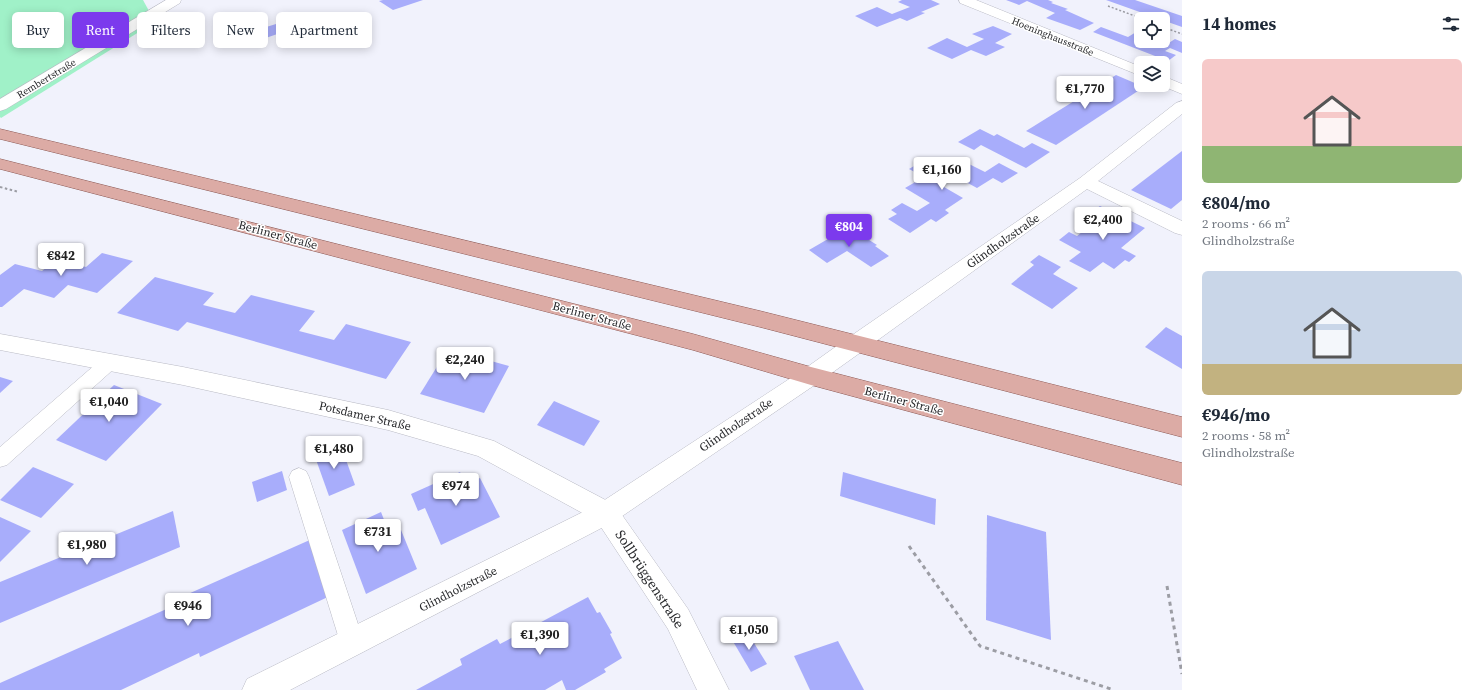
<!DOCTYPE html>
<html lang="en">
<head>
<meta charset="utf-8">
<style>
  body { margin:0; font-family:"Source Serif 4",serif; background:#f2f2f3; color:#1f2937; height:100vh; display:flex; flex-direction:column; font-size:15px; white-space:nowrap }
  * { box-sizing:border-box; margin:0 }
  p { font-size:13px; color:#747a83 }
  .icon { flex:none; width:22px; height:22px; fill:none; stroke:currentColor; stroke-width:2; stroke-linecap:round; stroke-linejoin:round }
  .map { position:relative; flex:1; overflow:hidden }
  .side { display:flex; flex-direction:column; background:#fff; width:300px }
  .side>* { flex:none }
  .banner { position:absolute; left:12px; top:12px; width:380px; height:36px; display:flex; gap:8px }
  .controls { position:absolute; left:1134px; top:12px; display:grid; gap:8px }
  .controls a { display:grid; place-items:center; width:36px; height:36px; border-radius:6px; background:#fff; box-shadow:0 2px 10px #0003; font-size:20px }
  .price { position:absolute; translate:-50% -34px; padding:0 9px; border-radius:4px; background:#fff; color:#222; font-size:13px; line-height:26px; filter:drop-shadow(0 1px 2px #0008) }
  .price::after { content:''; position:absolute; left:50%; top:24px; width:12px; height:9px; margin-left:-6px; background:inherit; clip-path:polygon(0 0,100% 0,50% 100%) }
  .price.on { background:#7c3aed; color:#fff }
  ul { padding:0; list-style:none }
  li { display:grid; align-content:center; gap:8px; height:212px; padding:0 20px }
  li span { display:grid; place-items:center; height:124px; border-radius:6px; color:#555 }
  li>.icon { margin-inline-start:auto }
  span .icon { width:72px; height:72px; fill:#fffc; stroke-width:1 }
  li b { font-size:17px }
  h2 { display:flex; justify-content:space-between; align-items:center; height:48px; padding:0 20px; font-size:17px }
  .tag { padding:0 14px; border-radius:6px; background:#fff; box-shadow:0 2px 10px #0003; font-size:14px; line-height:36px }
  .tag.on { background:#7c3aed; color:#fff }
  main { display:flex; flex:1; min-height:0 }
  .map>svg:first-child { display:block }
  .green { fill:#a0f1c8 }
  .building { fill:#a8adfb }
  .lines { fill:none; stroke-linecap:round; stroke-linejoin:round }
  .service-casing { stroke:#b9bac4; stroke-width:1 }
  .minor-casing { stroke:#b9bac4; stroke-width:1 }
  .tertiary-casing { stroke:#b9bac4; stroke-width:1 }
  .primary-casing { stroke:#8d5954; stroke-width:1 }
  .path-far2 { stroke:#9c9da4; stroke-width:1.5; stroke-dasharray:2 2; stroke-linecap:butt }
  .path-far1 { stroke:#9c9da4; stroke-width:2; stroke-dasharray:2.5 2.5; stroke-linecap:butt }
  .path { stroke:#9c9da4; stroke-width:3; stroke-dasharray:4 4; stroke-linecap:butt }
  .service { fill:#fff; fill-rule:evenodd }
  .minor { fill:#fff; fill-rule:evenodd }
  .tertiary { fill:#fff; fill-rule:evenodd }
  .primary { fill:#dcaba5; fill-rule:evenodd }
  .labels { text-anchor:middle; stroke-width:3; stroke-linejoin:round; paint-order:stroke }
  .far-street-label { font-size:10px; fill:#28292c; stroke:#fff }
  .street-label { font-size:12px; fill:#28292c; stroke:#fff }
  .near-street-label { font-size:14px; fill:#28292c; stroke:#fff }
</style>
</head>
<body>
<main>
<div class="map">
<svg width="1182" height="690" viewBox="0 0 1182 690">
  <rect width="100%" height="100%" fill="#f1f2fc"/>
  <!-- green -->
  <path class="green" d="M0 0H143L155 22 1 118 0 117Z"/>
  <!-- building -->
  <g class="building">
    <path d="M383 0H423L393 10 379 1Z"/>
    <path d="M902 0H931L940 4 921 12 925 13 907 21 900 18 877 27 855 16 877 7 892 14 910 7 898 2Z"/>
    <path d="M1006 0H1048L1053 2 1051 3 1068 9 1065 10 1094 23 1080 30 1046 18 1055 13 1027 1 1019 5Z"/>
    <path d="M1106 0H1135L1182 16V27Z"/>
    <path d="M276 24 286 31 260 40 250 32Z"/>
    <path d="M993 26 1012 34 995 43 1005 47 986 56 971 50 952 59 927 48 947 38 967 47 984 39 972 34Z"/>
    <path d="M1101 27 1128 37 1141 29V41H1150L1164 46 1175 39 1182 42V53L1170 48 1165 51 1176 55 1168 61 1093 32Z"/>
    <path d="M1116 75 1144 87 1056 145 1026 131Z"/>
    <path d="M980 129 994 136 997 134 1024 148 1032 143 1050 152 1026 168 981 145 974 150 958 142Z"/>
    <path d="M1182 151V200L1171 209 1131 190Z"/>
    <path d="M924 160 943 170 961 160 985 172 999 163 1018 173 1002 183 993 178 977 188 951 174 937 183 963 198 945 210 949 213 936 222 931 219 910 233 888 219 897 214 891 210 902 203 917 211 930 203 905 188 924 177 909 169Z"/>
    <path d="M1100 206 1145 228 1121 248 1136 256 1129 262 1125 260 1114 269 1103 262 1090 272 1069 261 1081 252 1059 240 1069 232 1077 236 1101 217 1091 212Z"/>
    <path d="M847 228 864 239 866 238 877 245 875 246 889 256 871 267 847 251 827 263 809 250Z"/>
    <path d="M102 253 133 261 97 293 68 285 54 298 24 289 2 307H0V275L15 264 42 271 57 259 86 267Z"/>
    <path d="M1039 255 1061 267 1053 274 1078 288 1052 309 1011 284 1034 265 1030 262Z"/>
    <path d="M155 277 214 293 203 305 235 313 251 295 315 311 299 331 334 340 346 324 411 342 386 379 187 322 178 331 117 313Z"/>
    <path d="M1166 327 1182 336V369L1145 347Z"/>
    <path d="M448 349 509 366 484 413 420 394Z"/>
    <path d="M0 377 13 381 0 393Z"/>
    <path d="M114 385 162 404 106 461 56 440Z"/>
    <path d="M554 401 600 421 584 446 537 425Z"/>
    <path d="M340 443 355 485 329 496 314 454Z"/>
    <path d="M33 467 74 484 41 518 0 500Z"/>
    <path d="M282 471 287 490 257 502 252 482Z"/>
    <path d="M460 472 466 484 480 478 500 517 441 545 425 508 418 511 411 494Z"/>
    <path d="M843 472 936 499 935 525 840 496Z"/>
    <path d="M173 511 180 547 0 623V582Z"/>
    <path d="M381 512 390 535 401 530 417 569 366 594 342 530Z"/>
    <path d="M987 515 1046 532 1051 640 986 620Z"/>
    <path d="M0 517 31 531 0 562Z"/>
    <path d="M312 539 330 596 200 657 199 653 121 690H0V683L189 599 188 594Z"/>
    <path d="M588 597 597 613 600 612 612 633 610 634 622 658 604 669 606 672 575 690H566L562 680 545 690H416L462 665 460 659 497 639 500 644Z"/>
    <path d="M746 630 767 664 751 672 731 638Z"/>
    <path d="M838 641 864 690H810L794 656Z"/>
  </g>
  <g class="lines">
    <defs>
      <g id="service">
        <path d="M110 355 116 357 119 362 116 367 7 465 0 467V447L104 357Z"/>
        <path d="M299 468 306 471 309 477 364 642 360 650 352 654 344 650 340 642 289 477 292 471Z"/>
      </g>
      <g id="minor">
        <path d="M166 0H181L180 3 6 109 0 111V99Z"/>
        <path d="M959 0H976L1141 67V76L960 3Z"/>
        <path d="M1163 76 1182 84V94L1160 85H1163Z"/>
        <path d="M1182 101V114L1098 181 1182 221V235L1175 233 1087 189 864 350 856 352 848 350 845 344 848 338 1080 178 1176 103Z"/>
        <path d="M0 334 183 367 388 410 494 441 615 505 688 609 729 690H697L668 629 597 521 478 456 388 430 183 385 0 350Z"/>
      </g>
      <path id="tertiary" d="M856 336 864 338 867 344 864 350 819 382 615 521 290 690H242L247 679 597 505 803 370 848 338Z"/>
      <g id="primary">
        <path d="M0 129 760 311 1182 417V437L760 327 0 139Z"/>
        <path d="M0 159 693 334 811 367 1182 463V485L811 385 693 350 0 169Z"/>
      </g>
    </defs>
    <!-- service casing -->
    <use href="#service" class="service-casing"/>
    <!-- minor casing -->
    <use href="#minor" class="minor-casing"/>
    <!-- tertiary casing -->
    <use href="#tertiary" class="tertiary-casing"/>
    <!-- primary casing -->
    <use href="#primary" class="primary-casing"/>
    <!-- path-far2 -->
    <g class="path-far2">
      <path d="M1108 6 1143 19"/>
      <path d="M1163 27 1182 34"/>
    </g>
    <!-- path-far1 -->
    <path class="path-far1" d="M0 187 19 192"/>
    <!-- path -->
    <g class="path">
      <path d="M909 546 980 646 1114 690"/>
      <path d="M1167 586 1182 674"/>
    </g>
    <!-- service -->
    <use href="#service" class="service"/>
    <!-- minor -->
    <use href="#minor" class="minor"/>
    <!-- tertiary -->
    <use href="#tertiary" class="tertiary"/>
    <!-- primary -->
    <use href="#primary" class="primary"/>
  </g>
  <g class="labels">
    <!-- far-street labels -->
    <g class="far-street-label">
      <text transform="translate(1053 36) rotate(22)" y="4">Hoeninghausstraße</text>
      <text transform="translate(46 78) rotate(-31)" y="4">Rembertstraße</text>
    </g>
    <!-- street labels -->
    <g class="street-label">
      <text transform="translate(278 235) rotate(15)" y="4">Berliner Straße</text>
      <text transform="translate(1003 241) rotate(-35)" y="4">Glindholzstraße</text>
      <text transform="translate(592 316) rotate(15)" y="4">Berliner Straße</text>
      <text transform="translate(904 401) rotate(15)" y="4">Berliner Straße</text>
      <text transform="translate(365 416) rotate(13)" y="4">Potsdamer Straße</text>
      <text transform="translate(736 425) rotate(-34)" y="4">Glindholzstraße</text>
      <text transform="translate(458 589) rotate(-27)" y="4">Glindholzstraße</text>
    </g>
    <!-- near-street labels -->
    <g class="near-street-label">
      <text transform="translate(650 579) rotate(57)" y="5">Sollbrüggenstraße</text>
    </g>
  </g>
</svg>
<div class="controls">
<a><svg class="icon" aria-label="locate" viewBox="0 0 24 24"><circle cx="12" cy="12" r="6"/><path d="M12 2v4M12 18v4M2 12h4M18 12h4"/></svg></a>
<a><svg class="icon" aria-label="layers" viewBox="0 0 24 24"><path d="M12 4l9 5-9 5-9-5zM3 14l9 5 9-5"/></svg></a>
</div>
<b class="price" style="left:1085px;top:110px">€1,770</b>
<b class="price" style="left:942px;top:191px">€1,160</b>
<b class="price" style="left:1103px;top:241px">€2,400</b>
<b class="price on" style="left:849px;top:248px">€804</b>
<b class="price" style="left:61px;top:277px">€842</b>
<b class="price" style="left:465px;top:381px">€2,240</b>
<b class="price" style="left:109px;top:423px">€1,040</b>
<b class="price" style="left:334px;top:470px">€1,480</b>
<b class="price" style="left:456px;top:507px">€974</b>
<b class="price" style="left:378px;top:553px">€731</b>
<b class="price" style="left:87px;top:566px">€1,980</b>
<b class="price" style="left:188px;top:627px">€946</b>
<b class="price" style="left:749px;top:651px">€1,050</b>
<b class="price" style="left:540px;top:656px">€1,390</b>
<div class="banner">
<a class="tag">Buy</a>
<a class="tag on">Rent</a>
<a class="tag">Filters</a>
<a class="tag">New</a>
<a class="tag">Apartment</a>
</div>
</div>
<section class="side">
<h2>14 homes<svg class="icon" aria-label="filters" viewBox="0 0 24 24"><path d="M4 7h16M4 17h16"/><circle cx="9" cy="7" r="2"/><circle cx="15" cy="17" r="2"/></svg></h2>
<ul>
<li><span style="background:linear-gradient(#f6c9c9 70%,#8fb573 0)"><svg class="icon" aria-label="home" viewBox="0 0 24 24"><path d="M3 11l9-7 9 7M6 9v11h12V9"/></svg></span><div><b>€804/mo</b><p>2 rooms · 66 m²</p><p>Glindholzstraße</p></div></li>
<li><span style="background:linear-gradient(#c9d6e8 75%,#c2b280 0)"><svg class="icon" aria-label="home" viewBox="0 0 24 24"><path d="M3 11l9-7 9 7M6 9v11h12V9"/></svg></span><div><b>€946/mo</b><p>2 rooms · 58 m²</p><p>Glindholzstraße</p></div></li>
</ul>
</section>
</main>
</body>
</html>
